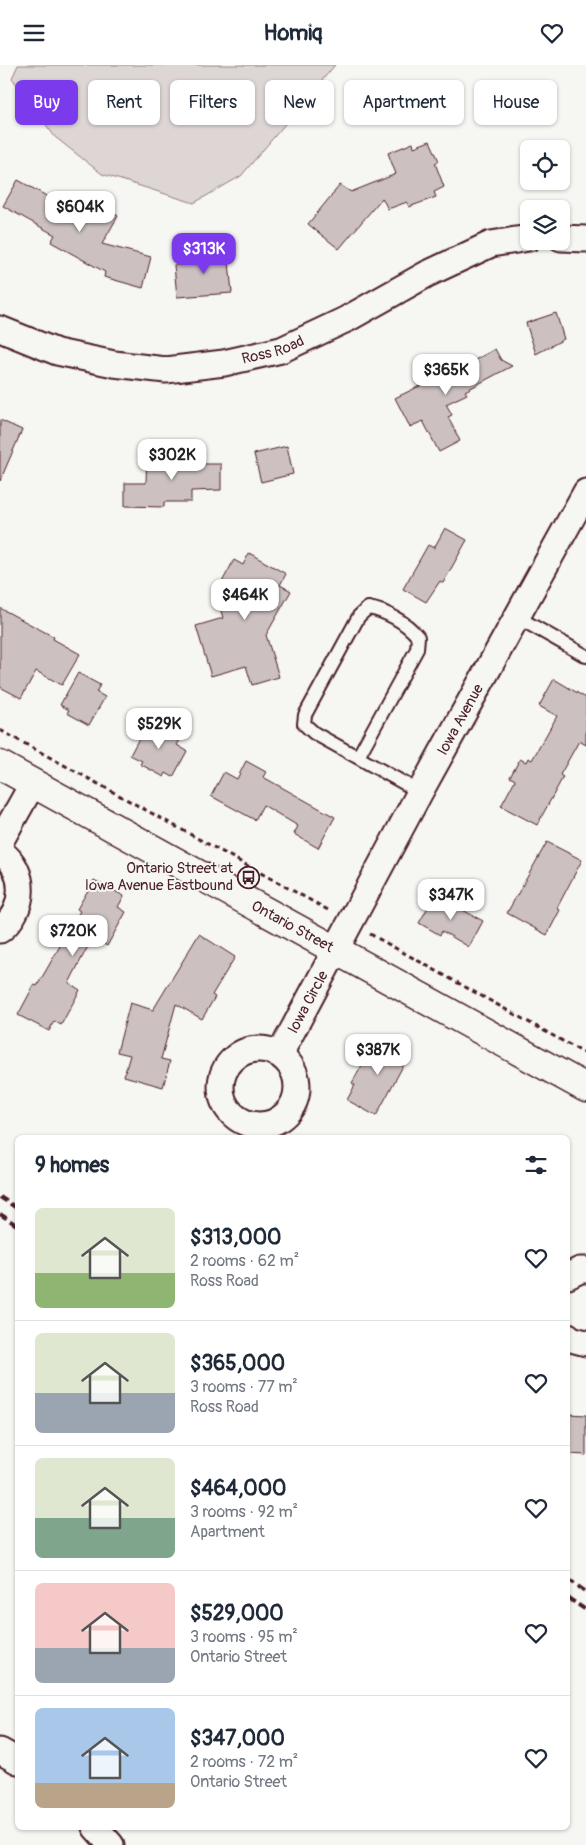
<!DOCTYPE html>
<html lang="en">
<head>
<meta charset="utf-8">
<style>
  body { margin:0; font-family:Pangolin,sans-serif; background:#f2f2f3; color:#1f2937; height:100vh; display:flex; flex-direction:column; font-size:19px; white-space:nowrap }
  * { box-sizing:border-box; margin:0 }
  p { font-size:16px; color:#747a83 }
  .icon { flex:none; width:28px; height:28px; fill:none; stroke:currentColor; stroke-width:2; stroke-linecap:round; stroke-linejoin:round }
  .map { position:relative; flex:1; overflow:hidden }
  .sheet { position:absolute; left:15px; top:1070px; width:555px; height:695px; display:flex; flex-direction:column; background:#fff; border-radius:8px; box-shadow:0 1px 4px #0004 }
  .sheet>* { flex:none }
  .top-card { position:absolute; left:15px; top:15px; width:556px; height:45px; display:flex; gap:10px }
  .buttons { position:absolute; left:520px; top:75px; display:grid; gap:10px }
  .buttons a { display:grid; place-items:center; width:50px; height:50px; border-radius:8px; background:#fff; box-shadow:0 1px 4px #0004; font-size:25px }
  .price { position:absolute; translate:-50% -42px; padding:0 11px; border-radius:10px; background:#fff; color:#222; font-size:16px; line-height:32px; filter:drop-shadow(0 1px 2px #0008) }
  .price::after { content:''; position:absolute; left:50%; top:30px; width:15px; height:11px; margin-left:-8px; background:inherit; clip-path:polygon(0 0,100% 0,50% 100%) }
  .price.on { background:#7c3aed; color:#fff }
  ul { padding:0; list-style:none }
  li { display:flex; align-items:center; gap:15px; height:125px; padding:0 20px }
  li+li { border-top:1px solid #e0e1e3 }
  li span { display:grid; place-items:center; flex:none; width:140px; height:100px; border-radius:8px; color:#555 }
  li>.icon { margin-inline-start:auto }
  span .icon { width:60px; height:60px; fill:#fffc; stroke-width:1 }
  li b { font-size:21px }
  h2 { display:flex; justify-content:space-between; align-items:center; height:60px; padding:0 20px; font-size:21px }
  .tag { padding:0 18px; border-radius:8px; background:#fff; box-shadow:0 1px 4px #0004; font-size:18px; line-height:45px }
  .tag.on { background:#7c3aed; color:#fff }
  header { display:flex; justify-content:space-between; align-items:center; height:65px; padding:0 20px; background:#fff; font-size:22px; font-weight:700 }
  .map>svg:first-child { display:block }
  .green { fill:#ddd6d5; stroke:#947a80 }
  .building { fill:#ccc1c0; stroke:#4a1f2b }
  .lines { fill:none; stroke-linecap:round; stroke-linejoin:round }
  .service-casing { stroke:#4a1f2b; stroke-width:16 }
  .minor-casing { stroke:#4a1f2b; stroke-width:29 }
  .secondary-casing { stroke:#4a1f2b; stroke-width:31 }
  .path { stroke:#4a1f2b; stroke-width:3; stroke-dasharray:5 4; stroke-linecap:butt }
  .service { stroke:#f6f6f2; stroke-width:12 }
  .minor { stroke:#f6f6f2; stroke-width:25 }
  .secondary { stroke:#f6f6f2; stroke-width:28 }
  .rail { stroke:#4a1f2b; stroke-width:4; stroke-dasharray:8 4; stroke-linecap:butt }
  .labels { text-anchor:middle; stroke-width:4; stroke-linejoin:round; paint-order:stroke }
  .street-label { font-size:15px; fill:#4a1f2b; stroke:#f6f6f2 }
  .poi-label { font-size:15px; fill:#4a1f2b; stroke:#f6f6f2; text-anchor:end }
</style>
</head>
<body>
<header><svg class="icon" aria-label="menu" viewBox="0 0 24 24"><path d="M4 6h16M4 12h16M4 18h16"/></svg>Homiq<svg class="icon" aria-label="heart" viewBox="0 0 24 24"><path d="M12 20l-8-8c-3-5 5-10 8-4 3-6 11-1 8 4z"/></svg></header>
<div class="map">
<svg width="586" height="1780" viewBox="0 0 586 1780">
  <rect width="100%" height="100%" fill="#f6f6f2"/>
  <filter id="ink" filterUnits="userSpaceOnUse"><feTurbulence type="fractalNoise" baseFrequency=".02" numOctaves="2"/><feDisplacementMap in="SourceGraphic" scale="10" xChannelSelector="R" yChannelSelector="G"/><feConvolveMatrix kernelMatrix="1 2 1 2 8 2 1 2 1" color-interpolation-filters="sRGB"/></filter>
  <g filter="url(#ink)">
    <!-- green -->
    <path class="green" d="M18 0H335L241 111 194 138 102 109 55 72 12 13Z"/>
    <!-- building -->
    <g class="building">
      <path d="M430 76 439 96 435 98 444 122 434 127 436 132 409 142 407 137 388 144 382 133 339 184 308 159 340 120 351 127 396 109 388 88 413 78 414 82Z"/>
      <path d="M18 115 68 143 72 135 97 149 101 141 118 151 102 179 151 192 143 223 104 212 105 207 51 177 55 170 3 141Z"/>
      <path d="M220 181 222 197H229L232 228 177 232 174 200 197 198 196 183Z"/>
      <path d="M556 248 564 274 536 289 526 258Z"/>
      <path d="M495 284 501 295 512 301 465 326 467 329 446 339 452 350 448 352 460 376 439 387 423 356 410 362 395 333 426 318 423 312 451 298 455 306Z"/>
      <path d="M0 355 22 365 0 416Z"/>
      <path d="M287 381 293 409 261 417 254 389Z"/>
      <path d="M147 388H185V399H221V425L191 426V437H164V442L125 441V418H146Z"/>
      <path d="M445 463 467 475 443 518 440 516 426 537 403 524 428 480 434 483Z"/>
      <path d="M249 488 286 509 280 520 291 526 266 570 279 612 252 620 246 601 211 611 196 561 223 553 216 528 234 495 243 500Z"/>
      <path d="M0 543 54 572 53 574 80 589 62 620 36 606 21 633 0 622Z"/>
      <path d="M78 608 100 620 96 627 105 632 89 660 67 648 69 645 60 640Z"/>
      <path d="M554 614 586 633V680L579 676 560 710 563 712 537 760 501 741 515 715 510 712 520 694 526 697 528 693 532 695 557 651 539 641Z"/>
      <path d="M149 655 182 672 177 680 187 686 173 712 166 708 164 712 140 699 142 696 130 690Z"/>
      <path d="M246 696 266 707 263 712 335 752 318 783 294 769 298 761 263 740 255 755 211 731 224 707 237 714Z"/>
      <path d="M547 777 582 795 557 843 560 845 547 870 507 848Z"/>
      <path d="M94 815 124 831 118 842 126 847 107 881 94 873 86 885 69 918 80 925 61 960 54 956 49 966 18 950 34 920 37 921 52 895 80 846 77 844Z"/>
      <path d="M435 830 483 856 469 882 442 866 440 870 419 858Z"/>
      <path d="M199 869 235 892 212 930 215 932 202 954 176 939 161 994 170 996 163 1022 124 1011 130 990 117 987 130 938 153 945Z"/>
      <path d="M384 971 411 986 376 1051 347 1035 355 1020 352 1018 365 995 370 997Z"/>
      <path d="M568 1349 586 1350V1390L568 1389Z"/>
    </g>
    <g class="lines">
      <defs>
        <g id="service">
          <path d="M517 552 586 591"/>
          <path d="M358 692 417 584 418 572C406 557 386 546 368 543L359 551 305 650 304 659 314 668 420 727"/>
        </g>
        <g id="minor">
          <path d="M561 173 586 174"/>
          <path id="s1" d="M0 264 57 287 114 299 166 305 224 298 281 285 347 254 427 209 491 179 529 173"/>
          <path d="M0 777 33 718"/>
          <path d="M0 786C28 806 26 845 0 865"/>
          <circle cx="259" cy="1022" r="38"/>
          <path id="s2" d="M280 989 420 727 586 427"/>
          <path d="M568 1211 580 1205H586"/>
          <path d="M568 1271 571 1274 586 1278"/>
          <path d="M0 1686 18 1696"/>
          <path d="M95 1762 111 1780"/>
        </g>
        <g id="secondary">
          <path id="s3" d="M0 700 586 1023"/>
        </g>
      </defs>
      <!-- service casing -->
      <use href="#service" class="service-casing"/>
      <!-- minor casing -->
      <use href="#minor" class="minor-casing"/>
      <!-- secondary casing -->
      <use href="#secondary" class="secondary-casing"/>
      <!-- path -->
      <g class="path">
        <path d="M0 665 330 846"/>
        <path d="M370 869 586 989"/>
      </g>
      <!-- service -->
      <use href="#service" class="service"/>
      <!-- minor -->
      <use href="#minor" class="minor"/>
      <!-- secondary -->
      <use href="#secondary" class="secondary"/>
      <!-- rail -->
      <g class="rail">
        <path d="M0 1132 18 1144"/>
        <path d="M0 1149 18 1161"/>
        <path d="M568 1514 586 1527"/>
        <path d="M568 1533 586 1545"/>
      </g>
    </g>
  </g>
  <!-- icons -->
  <defs>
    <symbol id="bus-ring" viewBox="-11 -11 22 22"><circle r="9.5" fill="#f6f6f2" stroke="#4a1f2b" stroke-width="1.5"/><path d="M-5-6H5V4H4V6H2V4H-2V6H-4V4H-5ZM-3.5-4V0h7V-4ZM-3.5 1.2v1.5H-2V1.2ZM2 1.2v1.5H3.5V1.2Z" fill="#4a1f2b"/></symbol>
  </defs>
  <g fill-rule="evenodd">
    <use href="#bus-ring" x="236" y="800" width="25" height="25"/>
  </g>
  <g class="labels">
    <!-- street labels -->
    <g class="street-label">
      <text dy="5" stroke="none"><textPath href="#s1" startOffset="281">Ross Road</textPath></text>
      <text dy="5" stroke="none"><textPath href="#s2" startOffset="380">Iowa Avenue</textPath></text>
      <text dy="5" stroke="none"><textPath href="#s3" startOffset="334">Ontario Street</textPath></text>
      <text dy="5" stroke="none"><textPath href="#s2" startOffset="59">Iowa Circle</textPath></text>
    </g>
    <!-- poi labels -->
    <g class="poi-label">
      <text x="233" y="808">Ontario Street at<tspan x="233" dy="17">Iowa Avenue Eastbound</tspan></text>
    </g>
  </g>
</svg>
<div class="buttons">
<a><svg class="icon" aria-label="locate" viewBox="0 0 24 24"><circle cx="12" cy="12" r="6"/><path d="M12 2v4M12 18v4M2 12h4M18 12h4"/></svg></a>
<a><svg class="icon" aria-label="layers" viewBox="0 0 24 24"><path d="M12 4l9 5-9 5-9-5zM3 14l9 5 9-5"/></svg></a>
</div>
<b class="price" style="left:80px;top:168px">$604K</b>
<b class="price on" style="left:204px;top:210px">$313K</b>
<b class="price" style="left:446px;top:331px">$365K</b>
<b class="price" style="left:172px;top:416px">$302K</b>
<b class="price" style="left:245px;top:556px">$464K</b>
<b class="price" style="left:159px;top:685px">$529K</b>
<b class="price" style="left:451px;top:856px">$347K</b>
<b class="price" style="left:73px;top:892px">$720K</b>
<b class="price" style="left:378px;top:1011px">$387K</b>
<div class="top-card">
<a class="tag on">Buy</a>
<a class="tag">Rent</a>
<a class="tag">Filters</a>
<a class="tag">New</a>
<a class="tag">Apartment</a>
<a class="tag">House</a>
</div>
<section class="sheet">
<h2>9 homes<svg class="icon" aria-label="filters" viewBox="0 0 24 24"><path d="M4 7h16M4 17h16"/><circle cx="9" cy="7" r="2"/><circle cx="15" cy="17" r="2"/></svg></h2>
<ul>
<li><span style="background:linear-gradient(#dfe7d0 65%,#8fb573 0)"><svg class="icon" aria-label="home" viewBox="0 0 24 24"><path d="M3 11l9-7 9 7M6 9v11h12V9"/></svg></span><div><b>$313,000</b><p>2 rooms · 62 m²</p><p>Ross Road</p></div><svg class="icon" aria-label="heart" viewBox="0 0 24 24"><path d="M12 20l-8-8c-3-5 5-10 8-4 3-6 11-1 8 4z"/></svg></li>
<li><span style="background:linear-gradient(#dfe7d0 60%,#9aa5b1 0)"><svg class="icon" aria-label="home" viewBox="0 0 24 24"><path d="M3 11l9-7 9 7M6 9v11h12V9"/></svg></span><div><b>$365,000</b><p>3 rooms · 77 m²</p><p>Ross Road</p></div><svg class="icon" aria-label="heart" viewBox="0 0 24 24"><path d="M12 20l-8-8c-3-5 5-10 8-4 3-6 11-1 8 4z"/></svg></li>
<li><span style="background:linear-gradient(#dfe7d0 60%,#7fa58c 0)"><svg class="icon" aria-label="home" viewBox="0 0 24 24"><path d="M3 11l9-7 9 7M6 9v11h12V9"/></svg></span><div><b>$464,000</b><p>3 rooms · 92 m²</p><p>Apartment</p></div><svg class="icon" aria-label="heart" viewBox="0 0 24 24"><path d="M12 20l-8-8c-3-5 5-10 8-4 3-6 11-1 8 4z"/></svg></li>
<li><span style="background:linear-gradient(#f6c9c9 65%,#9aa5b1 0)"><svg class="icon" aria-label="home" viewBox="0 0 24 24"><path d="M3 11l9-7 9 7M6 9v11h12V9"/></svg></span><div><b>$529,000</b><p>3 rooms · 95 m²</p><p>Ontario Street</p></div><svg class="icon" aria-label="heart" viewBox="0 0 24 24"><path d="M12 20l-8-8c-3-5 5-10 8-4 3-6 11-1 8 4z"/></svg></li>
<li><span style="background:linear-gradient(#a9c7e8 75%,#b9a48a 0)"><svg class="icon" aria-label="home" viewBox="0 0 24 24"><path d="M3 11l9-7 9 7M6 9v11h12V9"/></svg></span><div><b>$347,000</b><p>2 rooms · 72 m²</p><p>Ontario Street</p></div><svg class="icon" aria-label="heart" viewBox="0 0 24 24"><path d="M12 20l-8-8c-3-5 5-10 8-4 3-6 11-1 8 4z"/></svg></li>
</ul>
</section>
</div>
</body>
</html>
